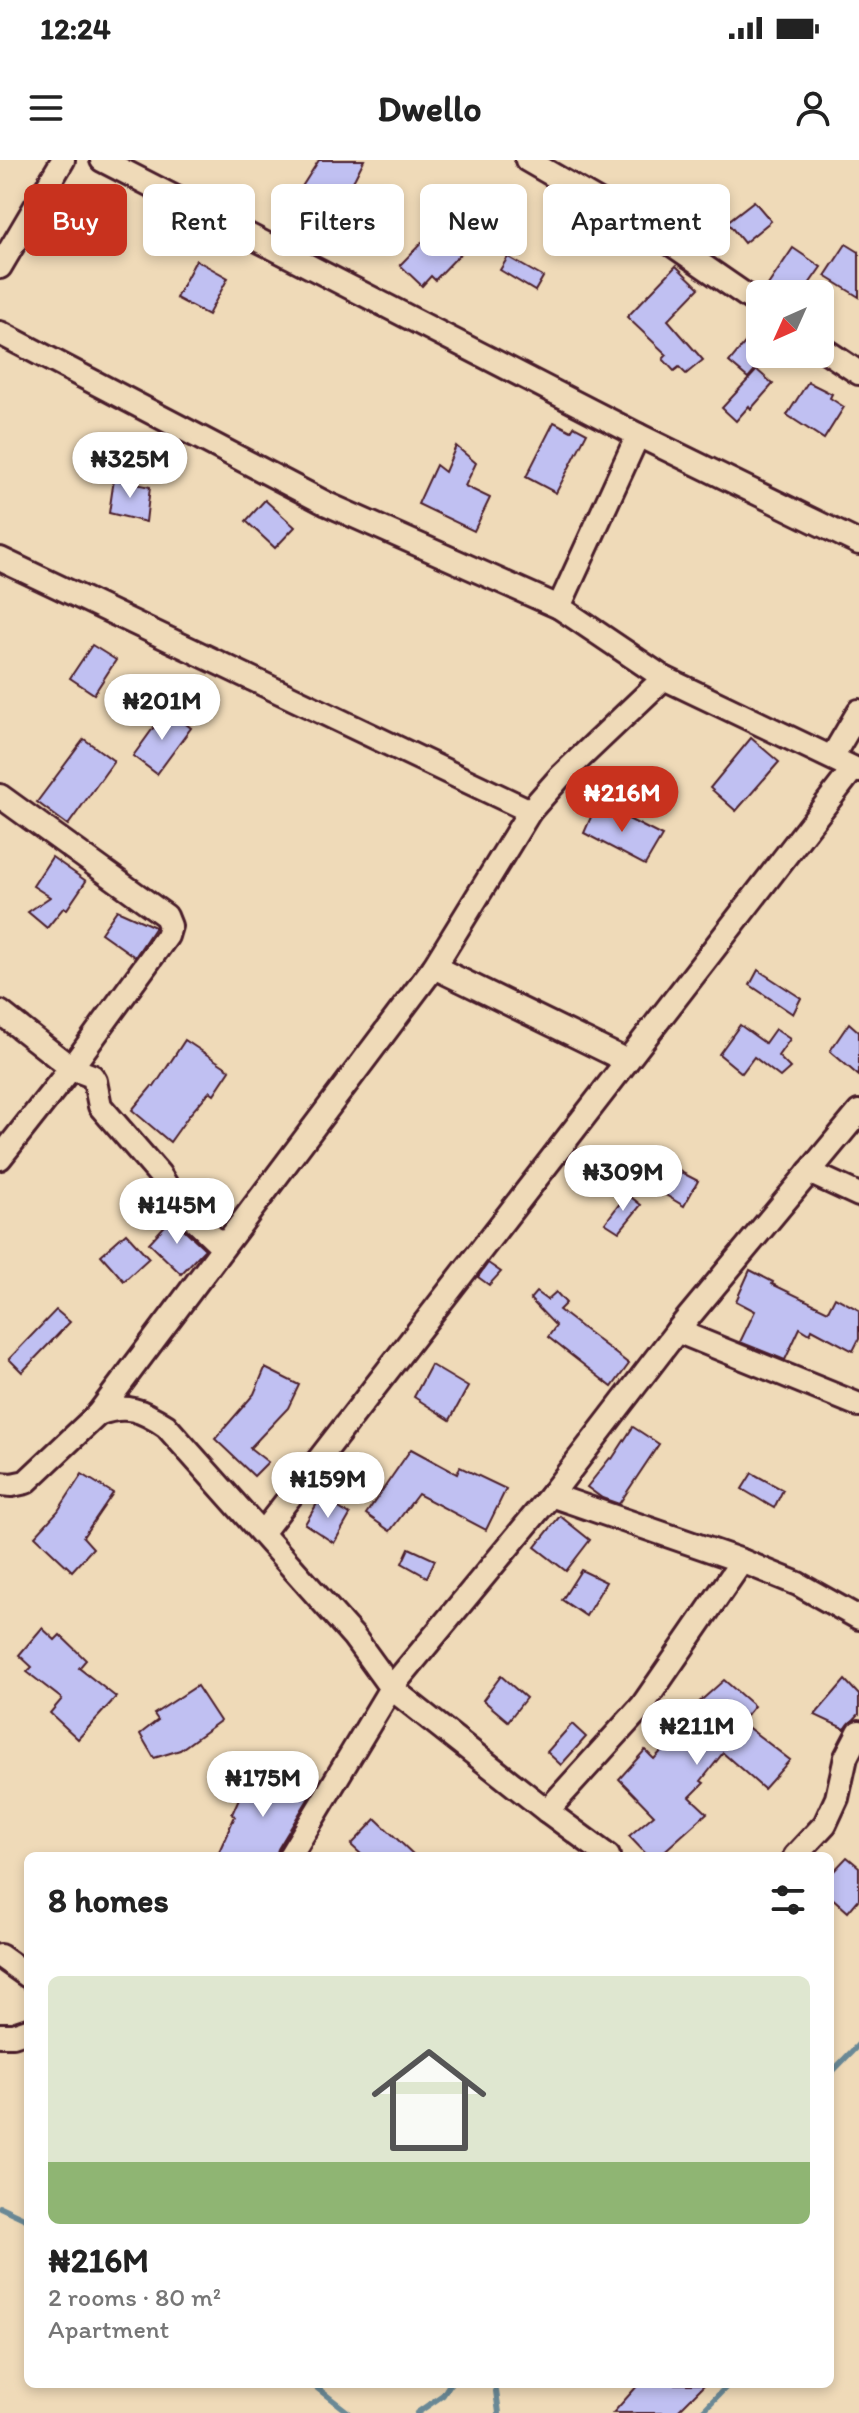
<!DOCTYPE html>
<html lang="en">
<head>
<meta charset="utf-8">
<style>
  body { margin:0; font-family:Itim,sans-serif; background:#f6f6f6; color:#222; height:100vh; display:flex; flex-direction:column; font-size:30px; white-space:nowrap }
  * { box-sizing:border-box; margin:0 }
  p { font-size:26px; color:#767676 }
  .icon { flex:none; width:44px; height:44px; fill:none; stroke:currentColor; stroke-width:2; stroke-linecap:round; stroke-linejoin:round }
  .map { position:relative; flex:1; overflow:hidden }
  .details { position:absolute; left:24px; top:1692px; width:810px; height:536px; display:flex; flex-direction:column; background:#fff; border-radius:12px; box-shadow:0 4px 12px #0003 }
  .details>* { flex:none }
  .hud { position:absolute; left:24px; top:24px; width:812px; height:72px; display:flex; gap:16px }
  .needle { width:52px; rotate:225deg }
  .tools { position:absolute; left:746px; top:120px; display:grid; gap:16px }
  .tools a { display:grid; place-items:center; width:88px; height:88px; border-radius:12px; background:#fff; box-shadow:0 4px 12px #0003; font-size:40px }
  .price { position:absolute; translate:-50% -68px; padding:0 18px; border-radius:28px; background:#fff; color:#222; font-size:26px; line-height:52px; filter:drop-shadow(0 2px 4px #0008) }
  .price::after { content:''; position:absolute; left:50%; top:48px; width:24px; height:18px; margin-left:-12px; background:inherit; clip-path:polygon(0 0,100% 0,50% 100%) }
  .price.active { background:#c8321e; color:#fff }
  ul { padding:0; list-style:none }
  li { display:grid; align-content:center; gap:16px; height:424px; padding:0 24px }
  li span { display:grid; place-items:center; height:248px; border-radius:12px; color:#555 }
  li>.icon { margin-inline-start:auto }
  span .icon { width:144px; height:144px; fill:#fffc; stroke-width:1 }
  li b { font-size:34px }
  h2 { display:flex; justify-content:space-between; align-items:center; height:96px; padding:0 24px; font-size:34px }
  .pill { padding:0 28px; border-radius:12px; background:#fff; box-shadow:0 4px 12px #0003; font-size:28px; line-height:72px }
  .pill.active { background:#c8321e; color:#fff }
  .status { display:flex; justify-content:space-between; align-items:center; height:56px; padding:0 40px; background:#fff; direction:ltr }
  .status svg { height:22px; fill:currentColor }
  header { display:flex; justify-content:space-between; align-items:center; height:104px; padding:0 24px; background:#fff; font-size:36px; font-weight:700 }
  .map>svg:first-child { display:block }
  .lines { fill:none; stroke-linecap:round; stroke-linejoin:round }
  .stream { stroke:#6a8996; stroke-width:6 }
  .building { fill:#c0c0f2; stroke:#4a1f2b; stroke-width:2 }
  .street-casing { stroke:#4a1f2b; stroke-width:28 }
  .street { stroke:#efdab8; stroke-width:22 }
</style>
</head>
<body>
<div class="status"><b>12:24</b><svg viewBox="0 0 49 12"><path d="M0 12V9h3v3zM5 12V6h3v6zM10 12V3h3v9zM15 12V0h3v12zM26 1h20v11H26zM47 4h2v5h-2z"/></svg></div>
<header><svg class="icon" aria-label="menu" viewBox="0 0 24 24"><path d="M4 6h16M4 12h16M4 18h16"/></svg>Dwello<svg class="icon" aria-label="person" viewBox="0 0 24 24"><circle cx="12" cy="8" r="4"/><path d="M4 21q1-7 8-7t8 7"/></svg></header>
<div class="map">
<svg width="859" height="2253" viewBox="0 0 859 2253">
  <rect width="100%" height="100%" fill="#efdab8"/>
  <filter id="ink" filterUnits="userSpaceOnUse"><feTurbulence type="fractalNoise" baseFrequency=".0125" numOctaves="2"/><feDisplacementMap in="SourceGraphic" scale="16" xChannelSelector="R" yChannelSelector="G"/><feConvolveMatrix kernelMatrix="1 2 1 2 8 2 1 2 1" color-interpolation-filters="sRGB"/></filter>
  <g filter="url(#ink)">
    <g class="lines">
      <!-- stream -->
      <g class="stream">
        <path d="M830 1914 859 1884"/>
        <path d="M0 2047 28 2060"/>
        <path d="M312 2224 349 2253"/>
        <path d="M495 2224 499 2253"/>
        <path d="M417 2253 443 2235 450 2224"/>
        <path d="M701 2253 729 2224"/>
      </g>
    </g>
    <!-- building -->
    <g class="building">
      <path d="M319 0H364L355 18 321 72 287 50Z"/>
      <path d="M754 41 771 61 744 83 727 62Z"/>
      <path d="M437 67 462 92 435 120 431 116 422 126 400 105Z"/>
      <path d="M846 84 859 92V137L825 116Z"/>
      <path d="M793 88 821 107 802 134H774L766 128Z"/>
      <path d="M508 97 543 117 535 131 500 110Z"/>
      <path d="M196 100 228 118 208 155 176 138Z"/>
      <path d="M676 106 699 128 668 160 703 200 686 214 679 207 674 211 663 199 667 195 627 157Z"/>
      <path d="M748 179 760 190V194L767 196 748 218 729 202Z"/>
      <path d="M757 210 773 224 751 249 749 246 736 261 722 248Z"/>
      <path d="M808 222 832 234 830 238 844 247 824 279 787 255Z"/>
      <path d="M554 262 571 271 574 266 587 273 556 333 526 317Z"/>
      <path d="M456 286 476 303 465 326 490 338 474 371 418 344 436 305 445 312Z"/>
      <path d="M114 319 150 327 146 362 109 353Z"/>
      <path d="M265 340 295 367 275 388 246 361Z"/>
      <path d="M92 485 116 500 94 534 70 518Z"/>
      <path d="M167 549 191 568 157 614 133 596Z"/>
      <path d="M751 578 779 602 736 651 710 628Z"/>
      <path d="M84 579 114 601 68 665 37 642Z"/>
      <path d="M597 643 662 676 645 705 584 673Z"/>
      <path d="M52 697 86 721 67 749 64 747 47 768 28 752 50 737 33 726Z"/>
      <path d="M117 750 155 767 135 797 101 773Z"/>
      <path d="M758 810 801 838 793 854 750 825Z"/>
      <path d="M849 863 859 872V916L830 891Z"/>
      <path d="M740 865 765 883 775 869 790 879 778 896 790 908 780 917 754 897 742 913 719 894Z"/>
      <path d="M185 880 230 910 214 934 210 931 190 954 170 982 132 950 152 926 154 927Z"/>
      <path d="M673 1008 698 1021 684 1046 659 1031Z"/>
      <path d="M627 1034 641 1045 619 1072 605 1063Z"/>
      <path d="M172 1058 205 1089 181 1114 149 1083Z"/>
      <path d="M126 1073 149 1098 124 1121 101 1095Z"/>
      <path d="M488 1103 501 1112 489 1125 478 1117Z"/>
      <path d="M750 1110 773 1122 772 1124 828 1151 835 1137 859 1150V1179L853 1191 812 1169 810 1174 800 1168 785 1200 740 1182 755 1151 736 1141Z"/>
      <path d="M536 1132 547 1140 556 1132 566 1143 559 1150 629 1204 612 1227 548 1177 556 1166 530 1139Z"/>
      <path d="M56 1150 70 1162 22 1212 9 1199Z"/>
      <path d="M431 1205 468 1227 450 1260 414 1237Z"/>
      <path d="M265 1208 299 1225 288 1248 250 1288 268 1302 254 1316 215 1279 254 1234Z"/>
      <path d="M633 1267 659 1284 619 1344 602 1338 587 1327 610 1298 612 1299Z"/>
      <path d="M411 1289 457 1314 460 1307 506 1329 486 1370 418 1334 390 1371 366 1354Z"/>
      <path d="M752 1313 783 1330 774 1348 742 1329Z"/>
      <path d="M82 1314 113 1333 83 1377 93 1388 72 1411 35 1376 58 1351Z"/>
      <path d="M321 1337 350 1355 334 1383 305 1364Z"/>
      <path d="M560 1356 590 1380 566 1411 535 1387Z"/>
      <path d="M409 1388 435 1400 427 1417 402 1403Z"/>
      <path d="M581 1410 606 1422 586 1456 562 1440Z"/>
      <path d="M42 1468 55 1480 60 1475 86 1500 79 1508 116 1537 78 1579 50 1553 62 1539 27 1512 32 1507 19 1495Z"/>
      <path d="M501 1516 526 1538 508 1561 483 1540Z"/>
      <path d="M724 1520 754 1546 741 1562 790 1600 764 1629 723 1593 701 1621 704 1623 690 1637 707 1653 659 1696H648L629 1676 654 1655 619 1619 645 1590 654 1599 700 1549 696 1545Z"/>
      <path d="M845 1520 859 1535V1554L845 1569 815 1555Z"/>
      <path d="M197 1526 220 1561 180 1590 154 1598 140 1574 158 1560 154 1554Z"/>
      <path d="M572 1564 586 1577 561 1605 547 1592Z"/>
      <path d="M270 1614 310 1636 278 1689 276 1696H217L235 1656 232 1654 240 1636 245 1638 254 1622 263 1627Z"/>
      <path d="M376 1659 415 1696H363L351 1685Z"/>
      <path d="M847 1697 859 1707V1739L848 1752 830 1736V1715Z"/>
      <path d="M639 2224H705L676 2253H613Z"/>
    </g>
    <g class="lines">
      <defs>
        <g id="street">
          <path d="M102 0 638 275 859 383"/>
          <path d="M527 0 667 81 760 145"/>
          <path d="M0 107 63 0"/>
          <path d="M0 173 327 344 559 447 664 518 859 611"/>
          <path d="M820 187 859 213"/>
          <path d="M0 399 530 651"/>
          <path d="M559 447 638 275"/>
          <path d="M832 597 859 551"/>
          <path d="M0 636 166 756 170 766 167 776 71 908 0 998"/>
          <path d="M434 807 627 901"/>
          <path d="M0 852 71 908 92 916 95 921 100 946 159 1014 178 1044 223 1087"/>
          <path d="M809 1012 859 1035"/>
          <path d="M677 1171 859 1245"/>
          <path d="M98 1254 434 807 530 651 560 617 664 518"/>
          <path d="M0 1324 12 1325 26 1322 98 1254C126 1243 142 1250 166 1266L354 1477 391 1528 547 1651 608 1696"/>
          <path d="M551 1335 742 1401 798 1424 859 1458"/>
          <path d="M262 1373 853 609"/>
          <path d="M547 1651 642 1546 742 1401"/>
          <path d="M290 1696 391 1528 551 1335 677 1171 859 952"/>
          <path d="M795 1696 825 1664 837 1638 846 1597 859 1572"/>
          <path d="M0 1796 28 1816"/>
          <path d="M0 1875H13L28 1870"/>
        </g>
      </defs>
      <!-- street casing -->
      <use href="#street" class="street-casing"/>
      <!-- street -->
      <use href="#street" class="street"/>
    </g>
  </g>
</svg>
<div class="tools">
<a><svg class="needle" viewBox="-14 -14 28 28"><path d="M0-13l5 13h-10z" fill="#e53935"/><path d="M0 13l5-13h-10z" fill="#767676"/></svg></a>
</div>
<b class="price" style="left:130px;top:340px">₦325M</b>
<b class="price" style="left:162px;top:582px">₦201M</b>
<b class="price active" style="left:622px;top:674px">₦216M</b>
<b class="price" style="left:623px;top:1053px">₦309M</b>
<b class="price" style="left:177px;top:1086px">₦145M</b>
<b class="price" style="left:328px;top:1360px">₦159M</b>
<b class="price" style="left:697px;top:1607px">₦211M</b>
<b class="price" style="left:263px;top:1659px">₦175M</b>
<div class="hud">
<a class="pill active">Buy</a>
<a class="pill">Rent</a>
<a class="pill">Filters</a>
<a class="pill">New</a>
<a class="pill">Apartment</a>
</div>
<section class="details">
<h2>8 homes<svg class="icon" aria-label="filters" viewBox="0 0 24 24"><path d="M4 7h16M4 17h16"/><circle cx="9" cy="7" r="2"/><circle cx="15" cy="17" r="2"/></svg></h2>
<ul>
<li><span style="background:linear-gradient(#dfe7d0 75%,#8fb573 0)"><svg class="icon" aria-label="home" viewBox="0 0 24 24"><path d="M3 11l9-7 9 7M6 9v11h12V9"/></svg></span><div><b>₦216M</b><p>2 rooms · 80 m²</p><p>Apartment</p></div></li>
</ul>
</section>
</div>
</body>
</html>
